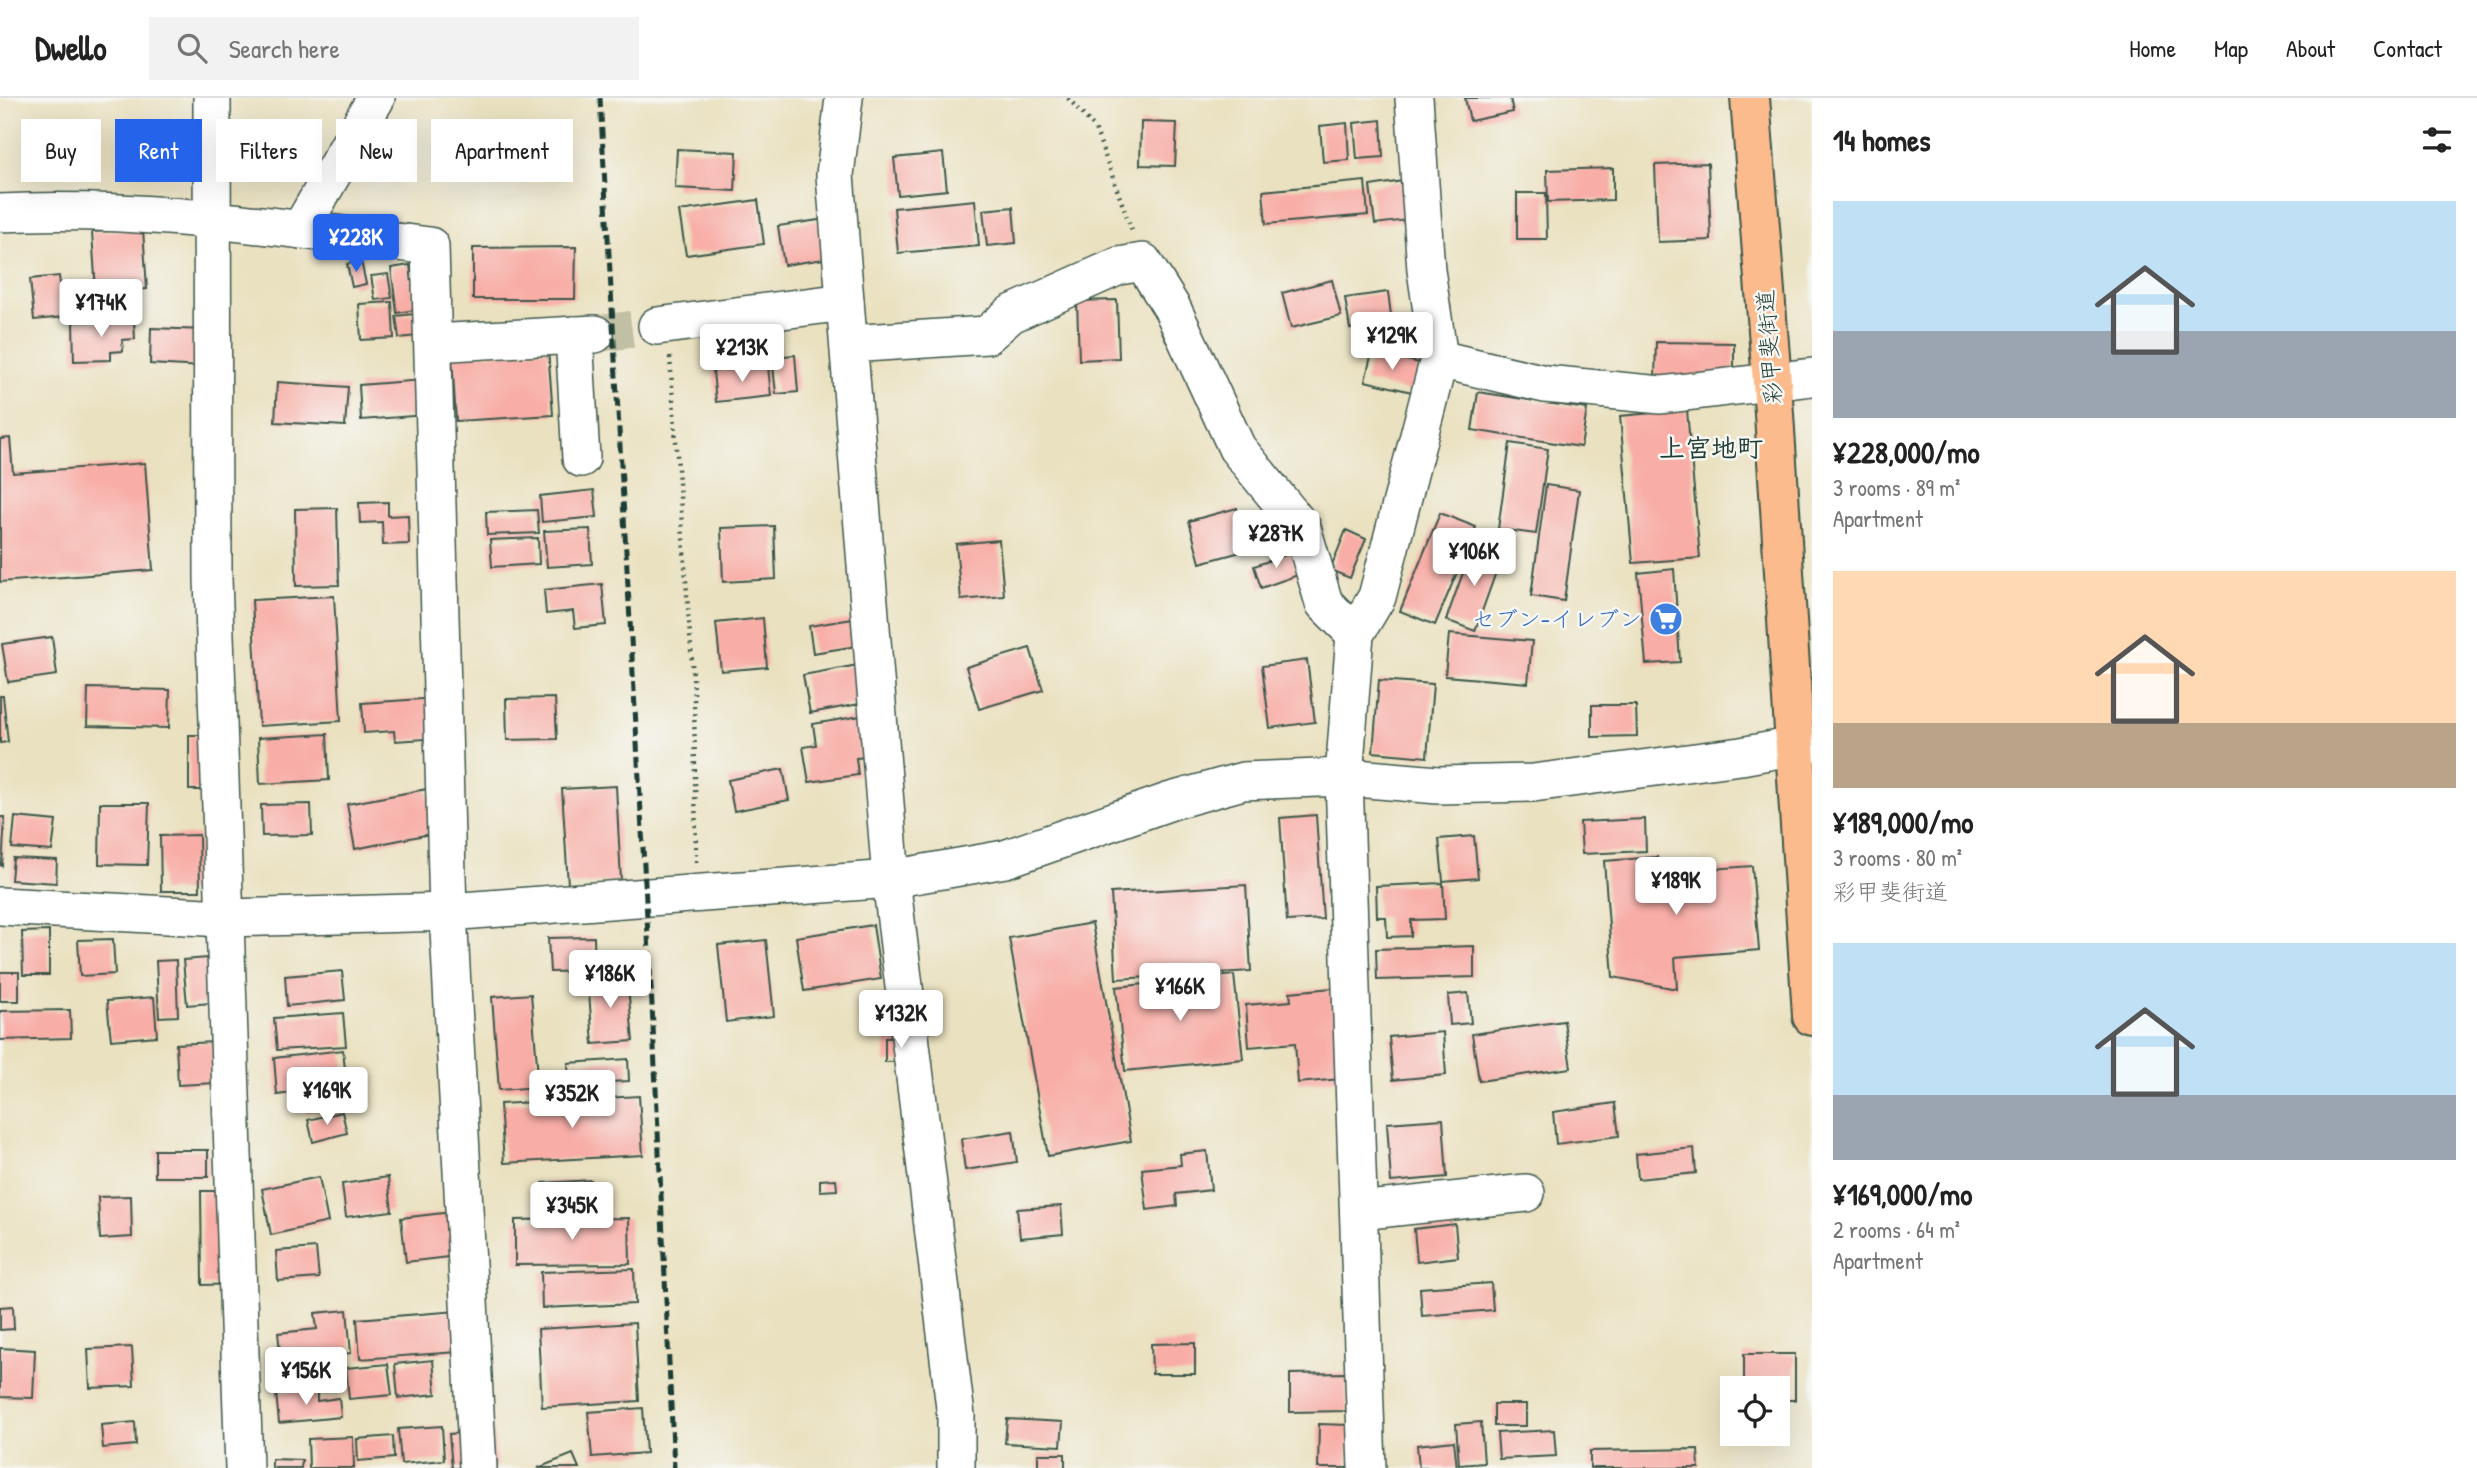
<!DOCTYPE html>
<html lang="en">
<head>
<meta charset="utf-8">
<style>
  body { margin:0; font-family:"Patrick Hand","Klee One",sans-serif; background:#f2f2f2; color:#222; height:100vh; display:flex; flex-direction:column; font-size:26px; white-space:nowrap }
  * { box-sizing:border-box; margin:0 }
  p { font-size:23px; color:#767676 }
  .icon { flex:none; width:38px; height:38px; fill:none; stroke:currentColor; stroke-width:2; stroke-linecap:round; stroke-linejoin:round }
  .map { position:relative; flex:1; overflow:hidden }
  .sheet { display:flex; flex-direction:column; background:#fff; width:665px }
  .sheet>* { flex:none }
  .guide { position:absolute; left:21px; top:21px; width:665px; height:63px; display:flex; gap:14px }
  .tools { position:absolute; left:1720px; top:1278px; display:grid; gap:14px }
  .tools a { display:grid; place-items:center; width:70px; height:70px; border-radius:0px; background:#fff; box-shadow:0 7px 28px #0002; font-size:35px }
  .price { position:absolute; translate:-50% -60px; padding:0 16px; border-radius:7px; background:#fff; color:#222; font-size:23px; line-height:46px; filter:drop-shadow(0 2px 4px #0008) }
  .price::after { content:''; position:absolute; left:50%; top:42px; width:21px; height:16px; margin-left:-10px; background:inherit; clip-path:polygon(0 0,100% 0,50% 100%) }
  .price.current { background:#2563eb; color:#fff }
  ul { padding:0; list-style:none }
  li { display:grid; align-content:center; gap:14px; height:371px; padding:0 21px }
  li span { display:grid; place-items:center; height:217px; border-radius:0px; color:#555 }
  li>.icon { margin-inline-start:auto }
  span .icon { width:126px; height:126px; fill:#fffc; stroke-width:1 }
  li b { font-size:30px }
  h2 { display:flex; justify-content:space-between; align-items:center; height:84px; padding:0 21px; font-size:30px }
  .pill { padding:0 24px; border-radius:0px; background:#fff; box-shadow:0 7px 28px #0002; font-size:24px; line-height:63px }
  .pill.current { background:#2563eb; color:#fff }
  header { display:flex; align-items:center; gap:42px; box-sizing:border-box; height:98px; padding:0 35px; background:#fff; border-bottom:2px solid #e0e0e0 }
  header strong { font-size:33px }
  nav { display:flex; gap:38px; margin-inline-start:auto; font-size:24px }
  .search { width:490px; height:63px; background:#f2f2f2; display:flex; align-items:center; gap:18px; box-sizing:border-box; padding:0 24px; border-radius:0px; color:#767676; font-size:26px }
  main { display:flex; flex:1; min-height:0 }
  .map>svg:first-child { display:block }
  .building { fill:#f8aea7 }
  .lines { fill:none; stroke-linecap:round; stroke-linejoin:round }
  .minor-tunnel { stroke:#c1c0a4; stroke-width:37; stroke-dasharray:37 18; stroke-linecap:butt }
  .minor-casing { stroke:#3d5649; stroke-width:40 }
  .highway-casing { stroke:#3d5649; stroke-width:42 }
  .path { stroke:#3d5649; stroke-width:4.5; stroke-dasharray:2 5; stroke-linecap:butt }
  .minor { stroke:#fff; stroke-width:37 }
  .highway { stroke:#fbbb8d; stroke-width:38 }
  .rail { stroke:#1f3d34; stroke-width:5; stroke-dasharray:10 5; stroke-linecap:butt }
  .labels { text-anchor:middle; stroke-width:5; stroke-linejoin:round; paint-order:stroke }
  .street-label { font-size:23px; fill:#1f3d34; stroke:#f6f6f2 }
  .shop-label { font-size:23px; fill:#366cbe; stroke:#f6f6f2; text-anchor:end }
  .quarter-label { font-size:26px; font-weight:bold; fill:#1f3d34; stroke:#f6f6f2 }
</style>
</head>
<body>
<header>
<strong>Dwello</strong>
<div class="search"><svg class="icon" aria-label="search" viewBox="0 0 24 24"><circle cx="10" cy="10" r="6"/><path d="M15 15l6 6"/></svg>Search here</div>
<nav><a>Home</a><a>Map</a><a>About</a><a>Contact</a></nav>
</header>
<main>
<div class="map">
<svg width="1812" height="1370" viewBox="0 0 1812 1370">
  <rect width="100%" height="100%" fill="#f6f6f2"/>
  <filter id="ink" filterUnits="userSpaceOnUse"><feTurbulence type="fractalNoise" baseFrequency=".0143" numOctaves="2"/><feDisplacementMap in="SourceGraphic" scale="14" xChannelSelector="R" yChannelSelector="G"/><feConvolveMatrix kernelMatrix="1 2 1 2 8 2 1 2 1" color-interpolation-filters="sRGB"/></filter>
  <filter id="wash" filterUnits="userSpaceOnUse"><feTurbulence type="fractalNoise" baseFrequency=".00686" numOctaves="4" result="noise"/><feDisplacementMap in="SourceGraphic" scale="28" xChannelSelector="R" yChannelSelector="G"/><feGaussianBlur stdDeviation="1.57" result="paint"/><feColorMatrix in="noise" values="0 0 0 0 0 0 0 0 0 0 0 0 0 0 0 0 0 1.4 0 .05"/><feComposite in="paint" operator="in"/></filter>
  <g filter="url(#wash)">
    <rect width="100%" height="100%" fill="#eae1c0"/>
    <g id="blocks">
      <!-- building -->
      <g class="building">
        <path d="M1465 0H1510L1513 14 1470 23Z"/>
        <path d="M1381 22 1383 59 1357 61 1354 25Z"/>
        <path d="M1141 24 1177 25 1175 68 1140 67Z"/>
        <path d="M1347 25 1349 62 1323 64 1320 28Z"/>
        <path d="M677 51 737 54 735 93 675 90Z"/>
        <path d="M943 55 947 92 898 97 894 60Z"/>
        <path d="M1708 65 1711 142 1658 144 1655 67Z"/>
        <path d="M1613 70V102L1548 104 1547 72Z"/>
        <path d="M1365 83 1368 117 1266 126 1263 93Z"/>
        <path d="M1403 83 1408 122 1375 126 1370 88Z"/>
        <path d="M1517 95H1546L1547 141H1517Z"/>
        <path d="M758 102 764 146 686 157 679 113Z"/>
        <path d="M975 102 979 148 898 155 894 110Z"/>
        <path d="M1013 109 1016 145 987 148 983 112Z"/>
        <path d="M826 121 831 160 784 167 778 128Z"/>
        <path d="M143 131 147 191 96 194 92 134Z"/>
        <path d="M576 149 575 201H473V150Z"/>
        <path d="M361 163 366 186 352 189 347 166Z"/>
        <path d="M410 167 415 212 397 215 391 170Z"/>
        <path d="M388 176 392 200 375 202 371 178Z"/>
        <path d="M59 178 64 219 34 222 30 181Z"/>
        <path d="M1332 182 1341 218 1291 230 1282 195Z"/>
        <path d="M1388 194 1392 225 1350 231 1345 200Z"/>
        <path d="M1117 202 1119 260 1079 262 1077 203Z"/>
        <path d="M392 204 394 240 361 242 359 206Z"/>
        <path d="M423 215 426 237 399 240 396 218Z"/>
        <path d="M134 222 135 241 122 242 123 253 111 254V262L74 263 73 224Z"/>
        <path d="M151 230 205 232 203 269 150 266Z"/>
        <path d="M1656 244 1734 245V281H1655Z"/>
        <path d="M548 251 553 317 456 323 452 259Z"/>
        <path d="M1372 254 1420 265 1412 294 1365 283Z"/>
        <path d="M795 257 798 294 776 296 772 259Z"/>
        <path d="M768 268 771 298 716 304 713 273Z"/>
        <path d="M436 281 439 316 361 322 359 287Z"/>
        <path d="M277 284 348 289 345 328 275 324Z"/>
        <path d="M1478 294 1587 311 1581 349 1472 332Z"/>
        <path d="M1687 312 1700 460 1633 465 1620 318Z"/>
        <path d="M10 340 13 375 145 365 153 472 0 484V341Z"/>
        <path d="M1510 345 1548 351 1536 436 1498 431Z"/>
        <path d="M1546 387 1579 392 1564 503 1531 498Z"/>
        <path d="M594 392 597 419 542 424 540 398Z"/>
        <path d="M388 404V418L408 417 409 446 383 447 382 424 360 425 359 405Z"/>
        <path d="M337 410 339 487 296 488 295 411Z"/>
        <path d="M1237 410 1248 452 1200 465 1189 423Z"/>
        <path d="M537 412 539 435 487 437 486 414Z"/>
        <path d="M1440 415 1476 429 1435 527 1400 513Z"/>
        <path d="M774 428 776 481 723 484 721 430Z"/>
        <path d="M590 431 592 466 547 469 544 433Z"/>
        <path d="M1346 432 1366 441 1350 480 1330 472Z"/>
        <path d="M538 440 539 466 492 469 490 442Z"/>
        <path d="M999 442 1004 498 961 502 956 446Z"/>
        <path d="M1473 447 1502 457 1475 533 1446 522Z"/>
        <path d="M1291 455 1298 477 1261 490 1254 468Z"/>
        <path d="M1674 471 1680 564 1646 566 1638 475Z"/>
        <path d="M602 486 606 527 575 530 573 513 546 516 544 492Z"/>
        <path d="M334 498 341 623 259 628 252 502Z"/>
        <path d="M763 520 767 569 721 573 716 525Z"/>
        <path d="M859 520 863 547 813 555 809 528Z"/>
        <path d="M1449 536 1532 543 1528 585 1445 578Z"/>
        <path d="M52 539 57 577 8 584 2 546Z"/>
        <path d="M1030 550 1043 592 979 611 966 569Z"/>
        <path d="M1307 562 1315 624 1270 630 1262 568Z"/>
        <path d="M858 567 865 605 810 615 803 577Z"/>
        <path d="M1379 582 1433 586 1427 659 1373 654Z"/>
        <path d="M88 590 170 592 169 630 87 628Z"/>
        <path d="M0 598H3L8 644 0 645Z"/>
        <path d="M453 599 456 639 395 643 394 633 364 635 362 605Z"/>
        <path d="M555 600 557 641 507 642 506 601Z"/>
        <path d="M1592 607H1636L1637 638 1592 639Z"/>
        <path d="M861 618 867 659 856 660 858 677 809 684 803 649 816 647 813 626Z"/>
        <path d="M327 636 329 682 260 686 258 640Z"/>
        <path d="M189 637H226L227 692H189Z"/>
        <path d="M783 671 789 702 734 713 728 682Z"/>
        <path d="M616 688 621 783 568 787 562 691Z"/>
        <path d="M427 691 435 735 355 751 347 706Z"/>
        <path d="M100 705H149L147 767 99 766Z"/>
        <path d="M311 706 312 737 262 738 261 707Z"/>
        <path d="M1316 717 1323 821 1287 823 1280 720Z"/>
        <path d="M0 719H5L2 768 0 767Z"/>
        <path d="M15 719 56 723 52 753 12 750Z"/>
        <path d="M1645 721 1646 753 1582 756 1580 724Z"/>
        <path d="M199 737 200 793H161L160 738Z"/>
        <path d="M1474 738 1478 780 1443 783 1439 741Z"/>
        <path d="M1657 759 1658 775 1752 768 1759 852 1675 859 1677 891 1613 879 1604 763Z"/>
        <path d="M13 760 57 762 56 785 11 782Z"/>
        <path d="M1443 785 1445 821 1411 822V838L1387 839 1386 819H1377L1376 788Z"/>
        <path d="M1246 787 1251 873 1116 881 1111 795Z"/>
        <path d="M1092 825 1131 1043 1048 1058 1009 840Z"/>
        <path d="M873 827 881 881 804 893 796 839Z"/>
        <path d="M49 833V877H23L22 834Z"/>
        <path d="M594 839 595 873 550 874 548 840Z"/>
        <path d="M113 841 115 876 80 878 78 842Z"/>
        <path d="M766 842 774 918 726 924 718 847Z"/>
        <path d="M1474 848V879L1377 882 1376 851Z"/>
        <path d="M208 860 211 905 187 907 183 862Z"/>
        <path d="M176 862 178 918 159 919 156 863Z"/>
        <path d="M342 873 345 902 287 908 285 878Z"/>
        <rect x="0" y="874" width="19" height="29"/>
        <path d="M1234 877 1243 961 1125 973 1116 889Z"/>
        <path d="M627 878 633 943 593 946 588 882Z"/>
        <path d="M1343 889 1351 980 1298 985 1295 945 1249 949 1246 907 1291 903 1290 894Z"/>
        <path d="M1468 895 1471 925 1450 927 1448 897Z"/>
        <path d="M531 896 539 989 499 992 492 899Z"/>
        <path d="M154 899 157 938 111 942 107 903Z"/>
        <path d="M70 912 71 940 0 942V913Z"/>
        <path d="M343 915 346 948 277 952 274 920Z"/>
        <path d="M1564 923 1571 970 1479 983 1472 936Z"/>
        <path d="M1443 934 1446 977 1393 982 1389 939Z"/>
        <path d="M916 939V963L885 964V940Z"/>
        <path d="M214 944 216 985 178 987 176 946Z"/>
        <path d="M343 952 346 981 297 987 298 994 277 997 274 960Z"/>
        <path d="M628 961 629 983 569 986 568 965Z"/>
        <path d="M346 990 349 1009 307 1014 304 995Z"/>
        <path d="M639 998 643 1057 504 1065 500 1006Z"/>
        <path d="M1615 1005 1619 1038 1556 1046 1553 1014Z"/>
        <path d="M342 1014 347 1035 313 1044 308 1022Z"/>
        <path d="M1443 1021 1447 1079 1391 1084 1387 1025Z"/>
        <path d="M1013 1033 1017 1064 965 1072 961 1041Z"/>
        <path d="M1694 1050 1696 1075 1638 1081 1636 1056Z"/>
        <rect x="155" y="1052" width="53" height="27"/>
        <path d="M1207 1053 1211 1092 1176 1096 1177 1108 1147 1112 1142 1071 1181 1067 1180 1056Z"/>
        <path d="M319 1079 328 1124 271 1137 262 1091Z"/>
        <path d="M388 1079 392 1113 346 1119 342 1086Z"/>
        <path d="M836 1081 837 1092 820 1093V1082Z"/>
        <path d="M591 1082 593 1108 544 1111 543 1085Z"/>
        <path d="M201 1093H240L241 1186 202 1187Z"/>
        <path d="M131 1098 132 1139 100 1141 98 1099Z"/>
        <path d="M1061 1108 1063 1136 1020 1140 1017 1111Z"/>
        <path d="M460 1113 465 1157 406 1164 401 1120Z"/>
        <path d="M629 1120 630 1166 515 1167V1122Z"/>
        <path d="M1455 1126 1458 1159 1417 1164 1414 1131Z"/>
        <path d="M316 1150 319 1180 278 1183 276 1153Z"/>
        <path d="M634 1171 635 1206 542 1210 541 1174Z"/>
        <path d="M1491 1185 1493 1212 1422 1218 1420 1190Z"/>
        <path d="M13 1208 14 1231 0 1232V1209Z"/>
        <path d="M483 1211 486 1252 360 1261 357 1221Z"/>
        <path d="M347 1212 351 1255 281 1262 278 1235 317 1231 315 1215Z"/>
        <path d="M635 1225 639 1303 542 1309 538 1231Z"/>
        <path d="M1195 1245V1276H1152L1151 1246Z"/>
        <path d="M132 1249 134 1288 90 1290 88 1251Z"/>
        <path d="M0 1250 35 1252 33 1300 0 1299Z"/>
        <path d="M1744 1256H1795V1302H1778V1290H1744Z"/>
        <path d="M433 1262 436 1296 398 1300 395 1266Z"/>
        <path d="M388 1266 392 1297 349 1301 346 1270Z"/>
        <path d="M1346 1275 1347 1313 1290 1314V1276Z"/>
        <path d="M317 1291V1303L339 1300 341 1319 279 1325 276 1295Z"/>
        <rect x="1494" y="1306" width="32" height="22"/>
        <path d="M643 1310 646 1355 592 1359 588 1314Z"/>
        <path d="M1007 1321 1063 1324 1061 1348 1005 1345Z"/>
        <path d="M135 1324 136 1347 103 1350 101 1327Z"/>
        <path d="M1481 1324 1484 1365 1459 1367 1456 1326Z"/>
        <path d="M1319 1326 1349 1327 1348 1370H1318Z"/>
        <path d="M442 1328 444 1362 401 1366 398 1331Z"/>
        <path d="M494 1332 497 1370H452L449 1336Z"/>
        <path d="M1554 1332 1556 1358 1499 1361 1497 1335Z"/>
        <path d="M393 1338 394 1360 358 1363 357 1341Z"/>
        <path d="M353 1339 354 1370H309L308 1341Z"/>
        <path d="M1454 1343 1457 1370H1419L1417 1347Z"/>
        <path d="M1698 1351 1699 1370H1590V1353Z"/>
        <path d="M573 1356 579 1370H538Z"/>
        <rect x="1038" y="1356" width="27" height="14"/>
        <path d="M272 1361 302 1362 301 1370H272Z"/>
      </g>
    </g>
  </g>
  <g filter="url(#ink)">
    <use href="#blocks" fill-opacity="0" stroke="#3d5649" stroke-width="2"/>
    <g class="lines">
      <!-- minor-tunnel -->
      <path class="minor-tunnel" d="M595 236 657 228"/>
      <defs>
        <g id="minor">
          <path d="M212 0 213 480 244 1370"/>
          <path d="M844 0 835 77 891 781 956 1318V1370"/>
          <path d="M0 115C143 107 288 131 430 148L448 814 478 1370"/>
          <path d="M300 132 376 0"/>
          <path d="M657 228 845 204"/>
          <path d="M574 237 581 360"/>
          <path d="M433 245 595 236"/>
          <path d="M849 246 987 237 1011 216 1119 168 1143 164 1172 210 1237 350 1302 430 1324 505 1355 536"/>
          <path d="M1439 261 1545 286 1661 297 1812 279"/>
          <path d="M0 808 224 820 448 814 891 781 1005 761 1171 703 1243 683 1344 679 1438 687 1533 685 1741 658 1812 645"/>
          <path d="M1359 1113 1526 1095"/>
          <path d="M1367 1370 1344 679 1355 536 1377 499 1439 261 1426 172 1414 0"/>
        </g>
        <path id="highway" d="M1750 0 1772 284 1812 918"/>
      </defs>
      <!-- minor casing -->
      <use href="#minor" class="minor-casing"/>
      <!-- highway casing -->
      <use href="#highway" class="highway-casing"/>
      <!-- path -->
      <g class="path">
        <path d="M1068 0 1095 30 1132 133"/>
        <path d="M670 259 694 593 696 764"/>
      </g>
      <!-- minor -->
      <use href="#minor" class="minor"/>
      <!-- highway -->
      <use href="#highway" class="highway"/>
      <!-- rail -->
      <path class="rail" d="M600 0 652 907 674 1370"/>
    </g>
  </g>
  <!-- icons -->
  <defs>
    <symbol id="supermarket-disc" viewBox="-11 -11 22 22"><circle r="9.5" fill="#3f7fe0" stroke="#f6f6f2"/><path d="M-6-5.5h2.5l.6 2H6L4.5 2H-2.5L-4.4-4H-6ZM-1.5 3.2a1.3 1.3 0 1 0 .1 0ZM3 3.2a1.3 1.3 0 1 0 .1 0Z" fill="#fff"/></symbol>
  </defs>
  <g fill-rule="evenodd">
    <use href="#supermarket-disc" x="1647" y="502" width="38" height="38"/>
  </g>
  <g class="labels">
    <!-- street labels -->
    <g class="street-label">
      <text transform="translate(1769 249) rotate(-94)" y="8">彩甲斐街道</text>
    </g>
    <!-- shop labels -->
    <g class="shop-label">
      <text x="1642" y="529">セブン-イレブン</text>
    </g>
    <!-- quarter labels -->
    <g class="quarter-label">
      <text x="1711" y="359">上宮地町</text>
    </g>
  </g>
</svg>
<div class="tools">
<a><svg class="icon" aria-label="locate" viewBox="0 0 24 24"><circle cx="12" cy="12" r="6"/><path d="M12 2v4M12 18v4M2 12h4M18 12h4"/></svg></a>
</div>
<b class="price current" style="left:356px;top:176px">¥228K</b>
<b class="price" style="left:101px;top:241px">¥174K</b>
<b class="price" style="left:1392px;top:274px">¥129K</b>
<b class="price" style="left:742px;top:286px">¥213K</b>
<b class="price" style="left:1276px;top:472px">¥287K</b>
<b class="price" style="left:1474px;top:490px">¥106K</b>
<b class="price" style="left:1676px;top:819px">¥189K</b>
<b class="price" style="left:610px;top:912px">¥186K</b>
<b class="price" style="left:1180px;top:925px">¥166K</b>
<b class="price" style="left:901px;top:952px">¥132K</b>
<b class="price" style="left:327px;top:1029px">¥169K</b>
<b class="price" style="left:572px;top:1032px">¥352K</b>
<b class="price" style="left:572px;top:1144px">¥345K</b>
<b class="price" style="left:306px;top:1309px">¥156K</b>
<div class="guide">
<a class="pill">Buy</a>
<a class="pill current">Rent</a>
<a class="pill">Filters</a>
<a class="pill">New</a>
<a class="pill">Apartment</a>
</div>
</div>
<section class="sheet">
<h2>14 homes<svg class="icon" aria-label="filters" viewBox="0 0 24 24"><path d="M4 7h16M4 17h16"/><circle cx="9" cy="7" r="2"/><circle cx="15" cy="17" r="2"/></svg></h2>
<ul>
<li><span style="background:linear-gradient(#bfe0f5 60%,#9aa5b1 0)"><svg class="icon" aria-label="home" viewBox="0 0 24 24"><path d="M3 11l9-7 9 7M6 9v11h12V9"/></svg></span><div><b>¥228,000/mo</b><p>3 rooms · 89 m²</p><p>Apartment</p></div></li>
<li><span style="background:linear-gradient(#ffd9b3 70%,#b9a48a 0)"><svg class="icon" aria-label="home" viewBox="0 0 24 24"><path d="M3 11l9-7 9 7M6 9v11h12V9"/></svg></span><div><b>¥189,000/mo</b><p>3 rooms · 80 m²</p><p>彩甲斐街道</p></div></li>
<li><span style="background:linear-gradient(#bfe0f5 70%,#9aa5b1 0)"><svg class="icon" aria-label="home" viewBox="0 0 24 24"><path d="M3 11l9-7 9 7M6 9v11h12V9"/></svg></span><div><b>¥169,000/mo</b><p>2 rooms · 64 m²</p><p>Apartment</p></div></li>
</ul>
</section>
</main>
</body>
</html>
